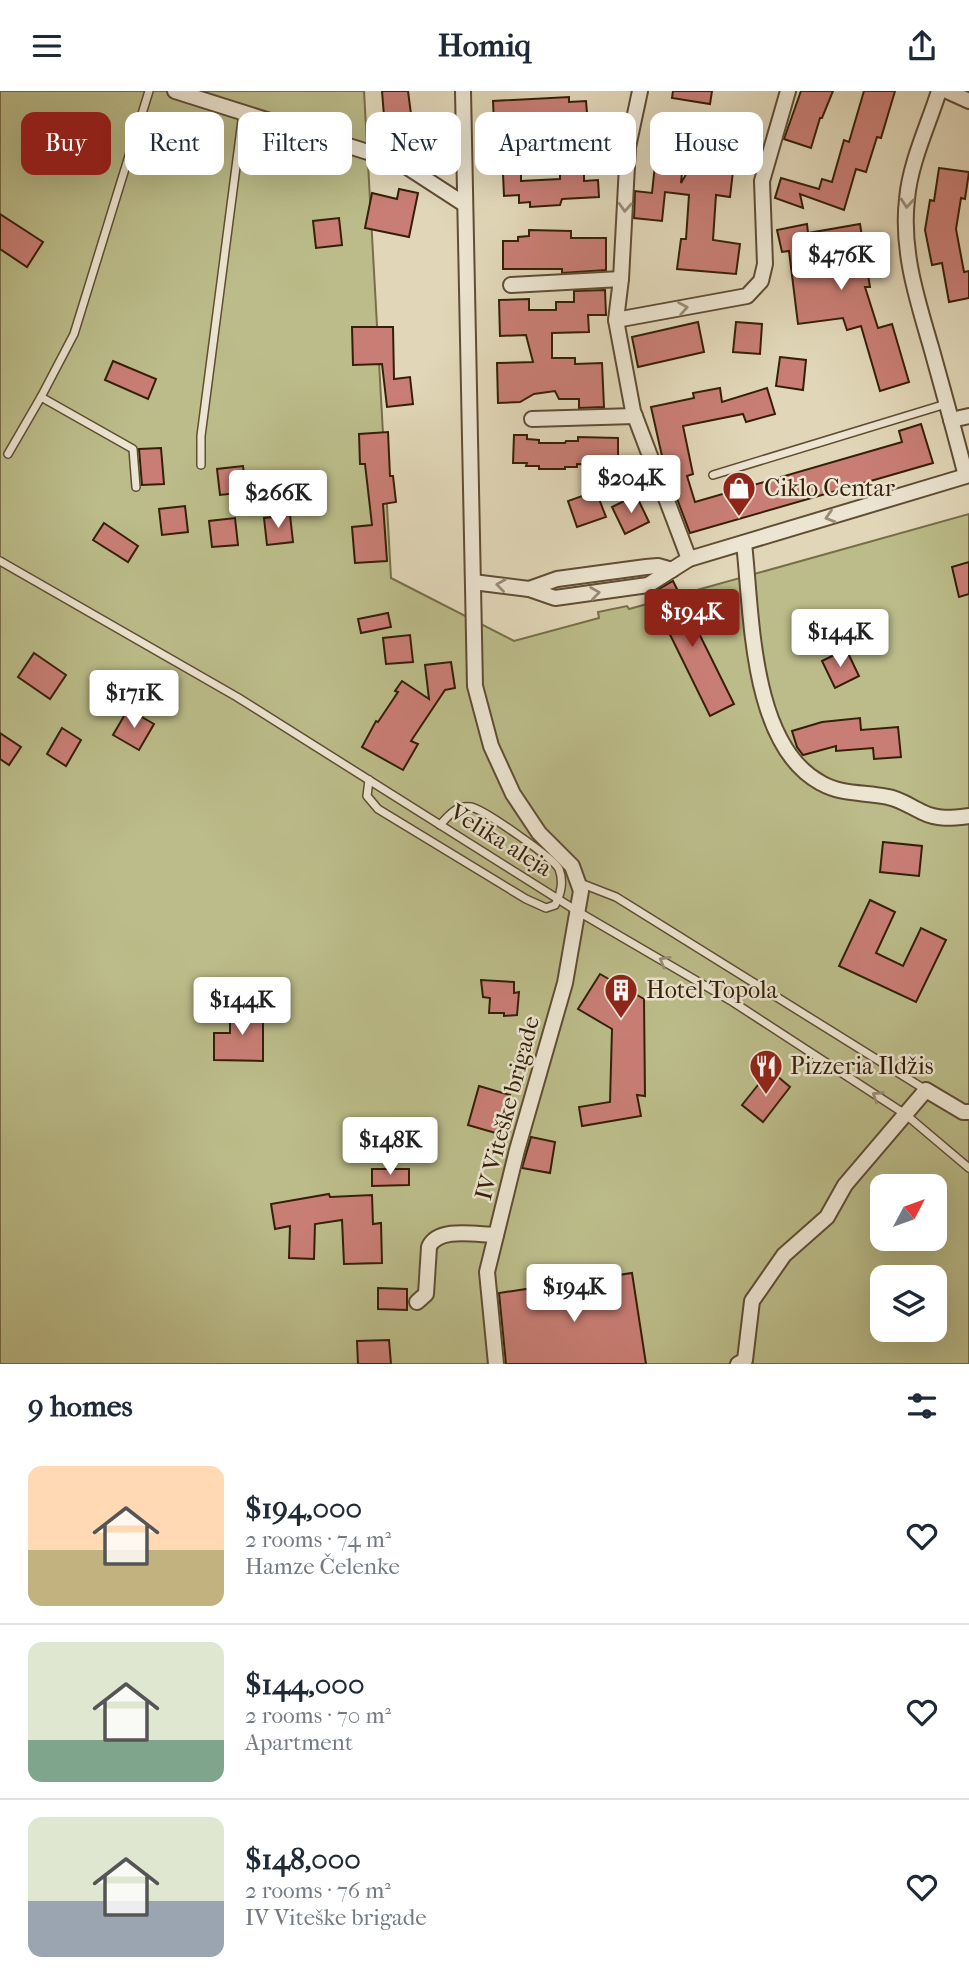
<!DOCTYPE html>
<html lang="en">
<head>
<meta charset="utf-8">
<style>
  body { margin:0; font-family:"IM FELL French Canon",serif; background:#f6f6f7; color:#1f2937; height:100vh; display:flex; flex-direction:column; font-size:26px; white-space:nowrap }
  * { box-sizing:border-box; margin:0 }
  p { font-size:23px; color:#747a83 }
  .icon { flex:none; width:38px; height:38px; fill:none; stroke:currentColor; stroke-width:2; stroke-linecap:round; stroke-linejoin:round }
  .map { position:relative; height:1273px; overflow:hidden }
  .panel { display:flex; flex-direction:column; background:#fff; flex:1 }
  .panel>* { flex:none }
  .banner { position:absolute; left:21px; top:21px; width:928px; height:63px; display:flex; gap:14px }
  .needle { width:46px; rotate:49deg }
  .fabs { position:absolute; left:870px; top:1083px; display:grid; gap:14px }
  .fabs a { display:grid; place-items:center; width:77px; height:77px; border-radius:14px; background:#fff; box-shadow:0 7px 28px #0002; font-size:35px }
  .price { position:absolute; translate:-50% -60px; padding:0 16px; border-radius:7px; background:#fff; color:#222; font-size:23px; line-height:46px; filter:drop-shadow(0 2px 4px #0008) }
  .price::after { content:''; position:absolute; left:50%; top:42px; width:21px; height:16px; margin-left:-10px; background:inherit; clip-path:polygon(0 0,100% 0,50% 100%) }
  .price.active { background:#8f2418; color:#fff }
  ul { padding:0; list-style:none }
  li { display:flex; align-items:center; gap:21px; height:175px; padding:0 28px }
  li+li { border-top:2px solid #e0e1e3 }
  li span { display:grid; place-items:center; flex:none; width:196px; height:140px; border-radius:14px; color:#555 }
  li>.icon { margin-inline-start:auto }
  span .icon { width:84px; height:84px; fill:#fffc; stroke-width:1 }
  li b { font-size:30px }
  h2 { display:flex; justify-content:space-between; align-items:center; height:84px; padding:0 28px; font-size:30px }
  .chip { padding:0 24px; border-radius:14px; background:#fff; box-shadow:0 7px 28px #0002; font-size:24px; line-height:63px }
  .chip.active { background:#8f2418; color:#fff }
  header { display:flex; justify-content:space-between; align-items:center; height:91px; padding:0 28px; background:#fff; font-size:32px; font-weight:800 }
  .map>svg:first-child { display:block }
  .green { fill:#bbbc89; stroke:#786e48; stroke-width:2; fill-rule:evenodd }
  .building { fill:#c97e75; stroke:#351f08; stroke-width:2 }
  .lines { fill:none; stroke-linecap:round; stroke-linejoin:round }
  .lane-casing { stroke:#604d34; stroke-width:10 }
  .street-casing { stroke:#604d34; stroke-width:18 }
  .lane { stroke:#ece5d1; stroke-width:7 }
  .street { stroke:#ece5d1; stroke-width:14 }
  .oneway { stroke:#9a8c77 }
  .labels { text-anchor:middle; stroke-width:5; stroke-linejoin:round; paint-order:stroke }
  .poi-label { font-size:24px; fill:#351f08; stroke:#ece5d1; text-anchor:start }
  .street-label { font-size:24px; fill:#351f08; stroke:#ece5d1 }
</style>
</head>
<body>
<header><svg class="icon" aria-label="menu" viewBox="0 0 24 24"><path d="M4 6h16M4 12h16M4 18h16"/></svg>Homiq<svg class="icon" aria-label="share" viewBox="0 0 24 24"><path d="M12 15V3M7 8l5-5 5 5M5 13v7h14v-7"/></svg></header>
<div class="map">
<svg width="969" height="1273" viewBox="0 0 969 1273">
  <rect width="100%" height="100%" fill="#e1d7b8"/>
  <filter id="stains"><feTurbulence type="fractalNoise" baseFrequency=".00286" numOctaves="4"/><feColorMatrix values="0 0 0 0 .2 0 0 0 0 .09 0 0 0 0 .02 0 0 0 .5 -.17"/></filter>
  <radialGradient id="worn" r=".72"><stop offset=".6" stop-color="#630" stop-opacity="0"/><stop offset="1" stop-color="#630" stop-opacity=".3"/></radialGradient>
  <!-- green -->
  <path class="green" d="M0 0H364L391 487 514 550 599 527 598 521 627 515 629 518 969 423V1273H0ZM882 1096H934V1148H882ZM882 1186H934V1239H882Z"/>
  <!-- building -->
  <g class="building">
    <path d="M382 0H408L411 23 384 25Z"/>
    <path d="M673 0H712L710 13 672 7Z"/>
    <path d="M801 0H833L822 27H820L811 57 784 48Z"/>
    <path d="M864 0H895L881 47 877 46 866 81 856 78 844 119 800 103 803 117 775 107 781 87 819 98 822 88 832 91 844 49 849 51Z"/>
    <path d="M569 6V11L586 10 589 46H562L561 43 537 44V46L523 47 518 52 495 53 493 10Z"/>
    <path d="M722 23 747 39 734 62 708 46Z"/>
    <path d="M427 33 431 60 404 62 401 36Z"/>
    <path d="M196 34 222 41 215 67 190 61Z"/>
    <path d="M656 37 686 41 681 92 692 73 733 80 730 106 716 104 713 149 740 153 736 183 677 178 681 148H686L689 104 665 101 662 130 634 127 635 100 652 102 656 64H654Z"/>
    <path d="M939 77 969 81 965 108 961 107 956 138 964 181 969 180V207L949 211 942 172 932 174 925 139 930 109 934 110Z"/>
    <path d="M584 80V90L598 89 599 106 562 108 560 114 530 116V111L519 112V104L504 105 503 83H521V90L560 88V81Z"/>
    <path d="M399 98 418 102 409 146 365 137 372 102 397 108Z"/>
    <path d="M0 123 43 151 27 176 0 158Z"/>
    <path d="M339 127 342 154 316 157 313 130Z"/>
    <path d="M807 133 808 142 860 133 870 196H865L878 237 892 233 909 291 880 300 861 235 847 239 843 227 798 233 789 160 782 161 777 139Z"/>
    <path d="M529 139 571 140V147H606V179L562 182V178H503V150H518V146L529 145Z"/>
    <path d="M605 199 606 224H588L589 241 552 242V267H575V273L602 272 604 316 579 317V308H559L555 300 534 303 520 311 498 312 497 272 533 271 526 244 500 245 499 209 529 208V219H556V211H574V200Z"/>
    <path d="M698 231 704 261 638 276 632 246Z"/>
    <path d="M736 231 762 233 760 263 733 261Z"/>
    <path d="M352 236H393L394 288 410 286 413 313 387 316 382 273 353 274Z"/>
    <path d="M780 266 806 269 803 299 776 295Z"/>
    <path d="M113 270 156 288 148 308 105 289Z"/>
    <path d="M720 297 722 311 767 297 775 323 746 331 743 323 683 335 693 383 687 385 695 411 902 351 899 340 921 333 933 372 690 442 665 376 668 374H664L651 316 694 307 693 302Z"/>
    <path d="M388 341 390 385H393L396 411 383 413 387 470 355 472 352 436 372 434 365 373H360L359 343Z"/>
    <path d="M514 344H527V348L539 349V352H565L566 350H578V346L618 347V374L577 373V376H565V378H539V375H526L527 372H513Z"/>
    <path d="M161 357 164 393 142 394 139 358Z"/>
    <path d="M243 375 246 401 220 404 217 378Z"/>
    <path d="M596 400 606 426 577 436 568 410Z"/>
    <path d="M636 404 649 431 625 443 612 416Z"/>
    <path d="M185 415 188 441 162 444 159 418Z"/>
    <path d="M290 424 293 451 267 454 264 427Z"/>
    <path d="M235 427 238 454 212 456 209 430Z"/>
    <path d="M104 432 138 455 128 471 93 449Z"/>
    <path d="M969 471V503L959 506 952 476Z"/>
    <path d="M673 490 734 613 710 625 650 503Z"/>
    <path d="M388 522 391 536 361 542 358 528Z"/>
    <path d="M410 544 413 571 386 573 383 547Z"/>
    <path d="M846 558 859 585 835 597 822 570Z"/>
    <path d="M34 562 66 584 50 608 18 586Z"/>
    <path d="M451 571 455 597 445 599 411 650 418 653 403 679 362 656 376 630 378 631 398 601 395 600 402 590 429 608 425 574Z"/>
    <path d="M128 618 154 633 139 659 113 644Z"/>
    <path d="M860 627 861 639 898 636 901 666 874 668 873 657 836 660V655L803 664 797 656 792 640 822 631Z"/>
    <path d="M62 637 81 649 66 675 47 663Z"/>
    <path d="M0 642 21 656 9 674 0 668Z"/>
    <path d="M883 751 922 755 919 785 880 781Z"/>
    <path d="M870 809 895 821 876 862 903 875 921 837 946 849 916 911 839 875Z"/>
    <path d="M600 883 644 908 645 1005 637 1004 641 1025 582 1035 579 1016 610 1011 612 938 578 918Z"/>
    <path d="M481 889 514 891V902L519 901 517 924 504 925V922H489L490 907 483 906Z"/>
    <path d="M230 918H263V970L214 969V942H230Z"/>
    <path d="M770 979 790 996 763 1031 742 1014Z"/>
    <path d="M479 995 510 1004 499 1043 468 1034Z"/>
    <path d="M531 1046 555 1051 550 1082 522 1077Z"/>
    <path d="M372 1078H409V1094L372 1095Z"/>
    <path d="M329 1103 330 1106 372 1104 373 1133 381 1132 382 1172 344 1173 342 1129 315 1133 314 1168 289 1167 290 1135 275 1138 271 1113Z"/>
    <path d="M632 1182 646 1273H506L499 1202Z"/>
    <path d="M378 1197 407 1198V1219L378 1218Z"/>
    <path d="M389 1249 391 1273H358L357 1250Z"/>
  </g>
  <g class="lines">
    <defs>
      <g id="lane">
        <path d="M41 306 133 358 136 396"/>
        <path d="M8 363 41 306 74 243 149 0"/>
        <path d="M201 374V345L243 22"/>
        <path d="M713 384 946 313"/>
        <path d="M0 470 237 606 577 820 733 911 905 1023 969 1077"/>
        <path d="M369 689 367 705 378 718 526 808 546 817 555 814C561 803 564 791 559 778 555 768 483 718 471 716 457 714 449 724 440 734"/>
        <path d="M580 792 616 806 926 999"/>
      </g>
      <g id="street">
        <path d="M175 0 374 63 407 76 464 113"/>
        <path d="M463 0 475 595 491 655 513 703 539 742 572 775 581 800 565 892 517 1059 487 1181 496 1273"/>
        <path d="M640 0 628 56 621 188 616 229 633 320 689 468"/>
        <path d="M947 0 969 10"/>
        <path d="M527 56H628"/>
        <path d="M511 194 621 188"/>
        <path d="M616 229 747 205 761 190 765 173 762 90 788 0"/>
        <path d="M532 328 635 325"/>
        <path d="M951 329 969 325"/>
        <path d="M744 452C752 522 750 654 821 692 842 704 865 701 888 706 900 708 911 716 922 721 938 729 952 727 969 725"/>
        <path d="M473 491 529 498 555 507 648 494 689 468 966 385C955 342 943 299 931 256 917 208 901 159 907 108 910 72 928 35 939 0"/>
        <path d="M529 498 557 488 646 476 658 475 672 479"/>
        <path d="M417 1211 426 1203 429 1156C438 1135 478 1144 496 1144"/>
        <path d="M738 1273 745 1269 752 1210 784 1164 827 1126 845 1094 926 999 963 1021H969"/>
      </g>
    </defs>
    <!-- lane casing -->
    <use href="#lane" class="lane-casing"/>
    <!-- street casing -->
    <use href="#street" class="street-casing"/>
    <!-- lane -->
    <use href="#lane" class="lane"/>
    <!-- street -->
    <use href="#street" class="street"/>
  </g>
  <!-- one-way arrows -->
  <defs><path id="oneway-chevron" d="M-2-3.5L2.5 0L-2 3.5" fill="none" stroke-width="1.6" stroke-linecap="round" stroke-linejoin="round" transform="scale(1.75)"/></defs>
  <g class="oneway">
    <use href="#oneway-chevron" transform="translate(907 112) rotate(95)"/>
    <use href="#oneway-chevron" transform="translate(625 116) rotate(93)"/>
    <use href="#oneway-chevron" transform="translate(683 217) rotate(-10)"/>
    <use href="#oneway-chevron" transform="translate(830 426) rotate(163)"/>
    <use href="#oneway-chevron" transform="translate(501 494) rotate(-172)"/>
    <use href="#oneway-chevron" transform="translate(595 502) rotate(-8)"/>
    <use href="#oneway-chevron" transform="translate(664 870) rotate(-150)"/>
    <use href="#oneway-chevron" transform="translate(877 1005) rotate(-147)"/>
  </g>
  <!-- icons -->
  <defs>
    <symbol id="shop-pin" viewBox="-11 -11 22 30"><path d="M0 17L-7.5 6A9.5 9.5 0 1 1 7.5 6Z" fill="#8f2418" stroke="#ece5d1"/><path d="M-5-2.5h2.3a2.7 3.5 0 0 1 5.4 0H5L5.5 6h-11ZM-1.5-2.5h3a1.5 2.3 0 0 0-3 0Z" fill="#fff"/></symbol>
    <symbol id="building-pin" viewBox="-11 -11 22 30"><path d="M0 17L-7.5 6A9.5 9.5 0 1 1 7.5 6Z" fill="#8f2418" stroke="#ece5d1"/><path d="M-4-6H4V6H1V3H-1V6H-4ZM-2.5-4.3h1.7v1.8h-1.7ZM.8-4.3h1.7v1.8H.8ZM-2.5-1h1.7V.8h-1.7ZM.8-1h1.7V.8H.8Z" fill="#fff"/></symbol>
    <symbol id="restaurant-pin" viewBox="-11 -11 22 30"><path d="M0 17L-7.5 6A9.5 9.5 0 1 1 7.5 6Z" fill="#8f2418" stroke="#ece5d1"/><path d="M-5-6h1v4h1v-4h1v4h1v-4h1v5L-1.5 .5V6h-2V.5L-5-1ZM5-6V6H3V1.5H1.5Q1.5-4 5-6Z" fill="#fff"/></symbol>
  </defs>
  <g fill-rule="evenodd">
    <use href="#shop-pin" x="720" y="378" width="38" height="52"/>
    <use href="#building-pin" x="602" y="880" width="38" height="52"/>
    <use href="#restaurant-pin" x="747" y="956" width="38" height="52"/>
  </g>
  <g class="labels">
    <!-- poi labels -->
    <g class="poi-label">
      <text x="764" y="405">Ciklo Centar</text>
      <text x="646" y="907">Hotel Topola</text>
      <text x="790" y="983">Pizzeria Ildžis</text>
    </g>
    <!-- street labels -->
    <g class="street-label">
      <text transform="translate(501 749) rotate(32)" y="8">Velika aleja</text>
      <text transform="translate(507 1017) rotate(-75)" y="8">IV Viteške brigade</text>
    </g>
  </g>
  <rect width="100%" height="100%" filter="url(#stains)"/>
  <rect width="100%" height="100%" fill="url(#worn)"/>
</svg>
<div class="fabs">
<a><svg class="needle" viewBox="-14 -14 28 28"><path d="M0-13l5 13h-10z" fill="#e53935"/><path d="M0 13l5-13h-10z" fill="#747a83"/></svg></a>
<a><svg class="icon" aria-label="layers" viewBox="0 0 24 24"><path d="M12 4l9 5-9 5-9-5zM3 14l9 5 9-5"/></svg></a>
</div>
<b class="price" style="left:841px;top:201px">$476K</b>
<b class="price" style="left:631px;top:424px">$204K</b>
<b class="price" style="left:278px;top:439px">$266K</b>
<b class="price active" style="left:692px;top:558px">$194K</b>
<b class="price" style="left:840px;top:578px">$144K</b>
<b class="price" style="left:134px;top:639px">$171K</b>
<b class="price" style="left:242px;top:946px">$144K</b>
<b class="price" style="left:390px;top:1086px">$148K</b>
<b class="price" style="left:574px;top:1233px">$194K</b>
<div class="banner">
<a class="chip active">Buy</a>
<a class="chip">Rent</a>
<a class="chip">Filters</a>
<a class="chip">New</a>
<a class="chip">Apartment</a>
<a class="chip">House</a>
</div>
</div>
<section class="panel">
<h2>9 homes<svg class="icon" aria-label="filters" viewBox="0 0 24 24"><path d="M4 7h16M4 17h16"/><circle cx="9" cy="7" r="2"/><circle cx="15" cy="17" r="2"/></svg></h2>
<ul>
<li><span style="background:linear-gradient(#ffd9b3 60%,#c2b280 0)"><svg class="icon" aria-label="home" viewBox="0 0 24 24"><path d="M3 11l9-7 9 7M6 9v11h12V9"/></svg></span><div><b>$194,000</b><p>2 rooms · 74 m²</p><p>Hamze Čelenke</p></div><svg class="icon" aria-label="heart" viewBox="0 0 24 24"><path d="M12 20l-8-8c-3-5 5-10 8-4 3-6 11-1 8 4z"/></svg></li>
<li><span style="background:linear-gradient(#dfe7d0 70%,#7fa58c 0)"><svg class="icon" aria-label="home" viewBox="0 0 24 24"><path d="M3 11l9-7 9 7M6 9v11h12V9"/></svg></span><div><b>$144,000</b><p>2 rooms · 70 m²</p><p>Apartment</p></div><svg class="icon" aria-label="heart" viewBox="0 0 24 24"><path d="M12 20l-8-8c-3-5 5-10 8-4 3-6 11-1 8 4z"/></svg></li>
<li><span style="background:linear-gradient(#dfe7d0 60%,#9aa5b1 0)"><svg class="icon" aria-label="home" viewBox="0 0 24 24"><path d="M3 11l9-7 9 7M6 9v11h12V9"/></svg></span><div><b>$148,000</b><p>2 rooms · 76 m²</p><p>IV Viteške brigade</p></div><svg class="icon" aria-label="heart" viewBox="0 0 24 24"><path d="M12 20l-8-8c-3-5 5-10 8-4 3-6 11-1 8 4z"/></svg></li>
</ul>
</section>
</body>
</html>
